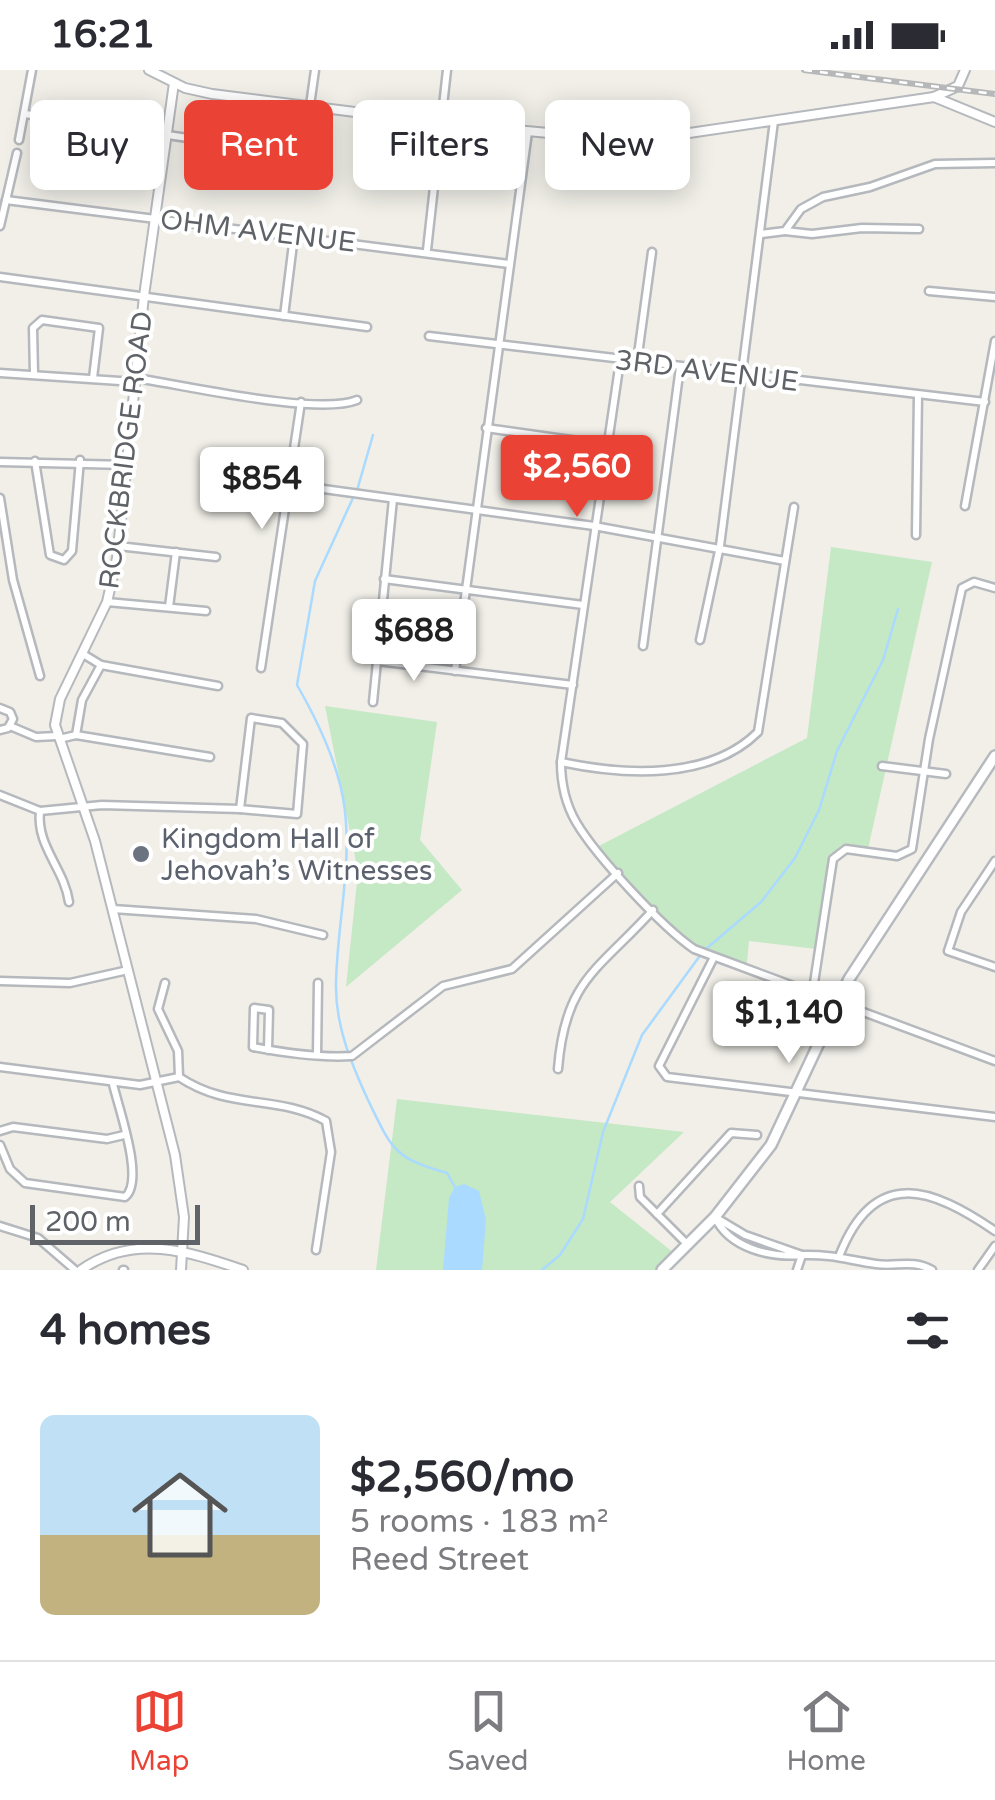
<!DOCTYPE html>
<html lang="en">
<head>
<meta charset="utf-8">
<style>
  body { margin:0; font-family:"Varela Round",sans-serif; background:#f2f2f3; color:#2b2b33; height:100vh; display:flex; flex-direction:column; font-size:38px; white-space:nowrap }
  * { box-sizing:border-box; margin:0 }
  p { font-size:32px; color:#7c7c81 }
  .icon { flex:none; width:55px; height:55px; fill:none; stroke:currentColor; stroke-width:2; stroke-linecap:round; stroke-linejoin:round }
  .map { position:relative; height:1200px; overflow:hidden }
  .sheet { display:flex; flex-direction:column; background:#fff; flex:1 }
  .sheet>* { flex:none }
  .hud { position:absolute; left:30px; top:30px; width:935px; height:90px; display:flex; gap:20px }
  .scale { position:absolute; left:30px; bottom:25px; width:170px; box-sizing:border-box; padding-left:10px; border:5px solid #5f6368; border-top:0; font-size:28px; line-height:35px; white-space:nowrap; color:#5f6368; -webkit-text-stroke:8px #fff; paint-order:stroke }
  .price { position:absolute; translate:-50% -85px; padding:0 22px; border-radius:10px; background:#fff; color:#222; font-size:32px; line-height:65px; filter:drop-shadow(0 2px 5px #0008) }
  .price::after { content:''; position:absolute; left:50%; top:60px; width:30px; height:22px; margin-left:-15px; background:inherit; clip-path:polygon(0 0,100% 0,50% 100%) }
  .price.on { background:#ea4335; color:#fff }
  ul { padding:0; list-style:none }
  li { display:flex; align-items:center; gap:30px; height:250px; padding:0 40px }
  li+li { border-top:2px solid #e1e1e2 }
  li span { display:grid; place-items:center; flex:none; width:280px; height:200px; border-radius:15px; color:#555 }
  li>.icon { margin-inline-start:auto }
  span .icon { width:120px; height:120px; fill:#fffc; stroke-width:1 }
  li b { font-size:42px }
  h2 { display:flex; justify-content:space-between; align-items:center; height:120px; padding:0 40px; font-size:42px }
  .chip { padding:0 35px; border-radius:15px; background:#fff; box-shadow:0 5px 25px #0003; font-size:35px; line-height:90px }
  .chip.on { background:#ea4335; color:#fff }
  .status { display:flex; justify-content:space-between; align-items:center; height:70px; padding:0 50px; background:#fff; direction:ltr }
  .status svg { height:28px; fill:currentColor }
  .menu { display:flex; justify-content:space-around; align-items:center; height:140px; border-top:2px solid #e1e1e2; background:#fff; font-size:28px; color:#7c7c81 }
  .menu a { display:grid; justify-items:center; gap:5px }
  .menu .on { color:#ea4335 }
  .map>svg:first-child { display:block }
  .green { fill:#c5e8c5 }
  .water { fill:#aadaff }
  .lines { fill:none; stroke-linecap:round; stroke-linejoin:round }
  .stream { stroke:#aadaff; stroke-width:2.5 }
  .minor-casing { stroke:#b5b8bc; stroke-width:11 }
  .tertiary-casing { stroke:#b5b8bc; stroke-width:12 }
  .secondary-casing { stroke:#b6babf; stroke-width:14 }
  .minor { stroke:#fff; stroke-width:6 }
  .tertiary { stroke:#fff; stroke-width:8 }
  .secondary { stroke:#fff; stroke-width:9 }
  .rail-casing { stroke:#b6b7b8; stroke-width:6 }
  .rail { stroke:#fff; stroke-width:2.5; stroke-dasharray:8; stroke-linecap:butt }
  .worship-dot { fill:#6b7280; stroke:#fff; stroke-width:4 }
  .labels { text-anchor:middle; stroke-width:8; stroke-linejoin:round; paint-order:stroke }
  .street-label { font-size:28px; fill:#5f6368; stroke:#fff }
  .worship-label { font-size:28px; fill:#5b616d; stroke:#fff; text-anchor:start }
</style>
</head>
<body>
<div class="status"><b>16:21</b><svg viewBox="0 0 49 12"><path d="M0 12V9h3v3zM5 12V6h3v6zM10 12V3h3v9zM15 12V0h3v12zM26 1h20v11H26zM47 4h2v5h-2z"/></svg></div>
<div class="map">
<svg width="995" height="1200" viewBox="0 0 995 1200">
  <rect width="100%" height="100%" fill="#f1efe8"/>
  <!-- green -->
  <g class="green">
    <path d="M831 477 932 492 868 779 841 781 829 798 816 879 749 871 746 903C670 872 649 837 597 777L807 668Z"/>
    <path d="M325 636 437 652 420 770 462 820 346 917 358 802Z"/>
    <path d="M397 1029 684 1062 610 1132 679 1187 666 1200H376Z"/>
  </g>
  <!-- water -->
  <path class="water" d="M464 1114 479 1121 486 1150 482 1200H443L449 1128 455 1117Z"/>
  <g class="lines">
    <!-- stream -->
    <g class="stream">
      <path d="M373 365 358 417 315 511 297 615C316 648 336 690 343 728 354 788 337 853 336 913 335 955 351 993 368 1030 392 1079 393 1088 447 1103L455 1117"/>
      <path d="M706 879 761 832 795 788 819 740 837 681 883 590 898 539"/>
      <path d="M542 1200 560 1185 583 1149 603 1062 642 965 699 887"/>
    </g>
    <defs>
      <g id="minor">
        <path d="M25 44 303 85 315 0"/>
        <path d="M19 70 32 0"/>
        <path d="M6 130 509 194"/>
        <path d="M0 156 17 83"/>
        <path d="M785 161 812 164 862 158 919 159"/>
        <path d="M761 164 785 161 801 139 823 127 870 117 935 94 995 93"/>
        <path d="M427 180 447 0"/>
        <path d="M0 207 367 257"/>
        <path d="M929 221 995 227"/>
        <path d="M284 246 294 166"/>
        <path d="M429 266 985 332"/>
        <path d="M620 291 561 692C561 715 565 733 576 752 596 786 662 857 694 879L995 991"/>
        <path d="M637 292 652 182"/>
        <path d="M0 303 135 312"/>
        <path d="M34 304 33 258 42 250 99 258 93 308"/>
        <path d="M136 308C183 315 318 346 357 330"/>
        <path d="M486 358 607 375"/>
        <path d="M35 391 50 485 64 490 72 481 80 390"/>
        <path d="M0 392 127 395"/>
        <path d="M287 414 594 456 785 491"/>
        <path d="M0 428 13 510 40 606"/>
        <path d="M965 436 995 271"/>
        <path d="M916 465 918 325"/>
        <path d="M118 476 216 487"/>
        <path d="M384 509 583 535"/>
        <path d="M107 532 206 541"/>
        <path d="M169 537 176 482"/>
        <path d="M700 570 720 476 774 51"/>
        <path d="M643 576 680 297"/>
        <path d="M83 584 101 595 218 616"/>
        <path d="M377 591 573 615"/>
        <path d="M261 598 301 332"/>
        <path d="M455 601 528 62"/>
        <path d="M373 632 393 429"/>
        <path d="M0 638 10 642 13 649 8 658 0 660"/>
        <path d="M251 648 282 653 303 674 297 744 240 739Z"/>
        <path d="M10 656 36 667 57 666"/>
        <path d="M76 665 82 630 101 595"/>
        <path d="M59 669 76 665 210 687"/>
        <path d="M561 692C623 705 709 711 758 662L794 437"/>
        <path d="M882 696 946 704"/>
        <path d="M0 725 40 741 102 735 240 739"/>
        <path d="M40 741C36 776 64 798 69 832"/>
        <path d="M995 791 961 842 948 881 995 897"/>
        <path d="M113 839 256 849 323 865"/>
        <path d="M713 889 659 996 667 1007 995 1047"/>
        <path d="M0 911 70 913 128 900"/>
        <path d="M165 913 158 939 178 981 179 1007"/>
        <path d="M812 926 833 789 846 779 897 786 912 779 929 669 962 518 974 512 995 518"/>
        <path d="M268 980 269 940 254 938 253 977C285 983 320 988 352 986L443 916 512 899 618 803"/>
        <path d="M317 985 318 913"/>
        <path d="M0 997 140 1015 179 1007C230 1041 277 1024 326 1051L331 1082 316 1180"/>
        <path d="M558 999C565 909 599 900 653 840"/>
        <path d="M0 1061 13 1057 107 1069 124 1065"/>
        <path d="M0 1075 10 1099 25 1113 125 1127C145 1111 119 1040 113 1014"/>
        <path d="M639 1116 640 1127 687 1174"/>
        <path d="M657 1144 731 1063 757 1065"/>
        <path d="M715 1147 745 1165 802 1185C770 1188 729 1178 715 1147Z"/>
        <path d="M0 1156 38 1168 75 1200"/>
        <path d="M840 1184C875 1096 932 1118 995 1161"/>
        <path d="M123 1200H124"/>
        <path d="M797 1200 802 1185C832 1184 848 1190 876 1194 897 1197 912 1189 932 1200"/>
        <path d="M978 1200 995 1176"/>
      </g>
      <g id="tertiary">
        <path d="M149 0 185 18 212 24 442 53 635 71 934 27 958 16 965 0"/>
        <path d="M174 13 144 226 117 488 107 532 60 629 55 655 95 771 175 1085 184 1147 181 1200"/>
        <path d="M934 27 995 52"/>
        <path d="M81 1200C133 1163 188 1181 243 1200"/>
      </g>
      <path id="secondary" d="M662 1200 715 1147 771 1075 849 909 995 686"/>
    </defs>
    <!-- minor casing -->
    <use href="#minor" class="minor-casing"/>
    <!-- tertiary casing -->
    <use href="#tertiary" class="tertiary-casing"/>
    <!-- secondary casing -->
    <use href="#secondary" class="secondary-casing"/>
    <!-- minor -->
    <use href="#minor" class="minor"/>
    <!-- tertiary -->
    <use href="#tertiary" class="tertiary"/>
    <!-- secondary -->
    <use href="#secondary" class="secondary"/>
    <defs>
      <path id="rail" d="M804 0 995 24"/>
    </defs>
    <!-- rail casing -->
    <use href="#rail" class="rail-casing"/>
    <!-- rail -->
    <use href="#rail" class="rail"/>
  </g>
  <!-- markers -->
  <circle class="worship-dot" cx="141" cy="784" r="10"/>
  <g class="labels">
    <!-- street labels -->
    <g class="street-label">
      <text transform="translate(258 160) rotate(7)" y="10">OHM AVENUE</text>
      <text transform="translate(707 300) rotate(7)" y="10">3RD AVENUE</text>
      <text transform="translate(125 380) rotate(-83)" y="10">ROCKBRIDGE ROAD</text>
    </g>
    <!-- worship labels -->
    <g class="worship-label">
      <text x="161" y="778">Kingdom Hall of<tspan x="161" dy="32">Jehovah’s Witnesses</tspan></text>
    </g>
  </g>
</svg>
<div class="scale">200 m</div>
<b class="price on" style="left:577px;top:450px">$2,560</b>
<b class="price" style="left:262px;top:462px">$854</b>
<b class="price" style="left:414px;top:614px">$688</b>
<b class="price" style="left:789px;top:996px">$1,140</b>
<div class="hud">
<a class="chip">Buy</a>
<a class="chip on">Rent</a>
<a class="chip">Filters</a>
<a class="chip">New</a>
</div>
</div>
<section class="sheet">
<h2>4 homes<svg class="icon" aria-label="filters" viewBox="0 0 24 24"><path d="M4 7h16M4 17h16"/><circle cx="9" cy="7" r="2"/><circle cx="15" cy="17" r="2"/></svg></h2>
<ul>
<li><span style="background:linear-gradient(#bfe0f5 60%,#c2b280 0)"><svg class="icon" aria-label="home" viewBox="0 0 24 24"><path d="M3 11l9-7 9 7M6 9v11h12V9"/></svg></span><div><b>$2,560/mo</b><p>5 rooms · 183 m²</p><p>Reed Street</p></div></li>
</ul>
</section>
<nav class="menu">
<a class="on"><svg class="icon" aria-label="map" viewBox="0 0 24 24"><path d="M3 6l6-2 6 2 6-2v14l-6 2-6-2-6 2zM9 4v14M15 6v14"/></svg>Map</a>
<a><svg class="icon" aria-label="saved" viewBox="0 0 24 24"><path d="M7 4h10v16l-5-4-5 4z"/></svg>Saved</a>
<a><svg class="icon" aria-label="home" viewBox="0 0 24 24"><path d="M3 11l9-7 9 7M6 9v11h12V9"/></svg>Home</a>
</nav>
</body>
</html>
